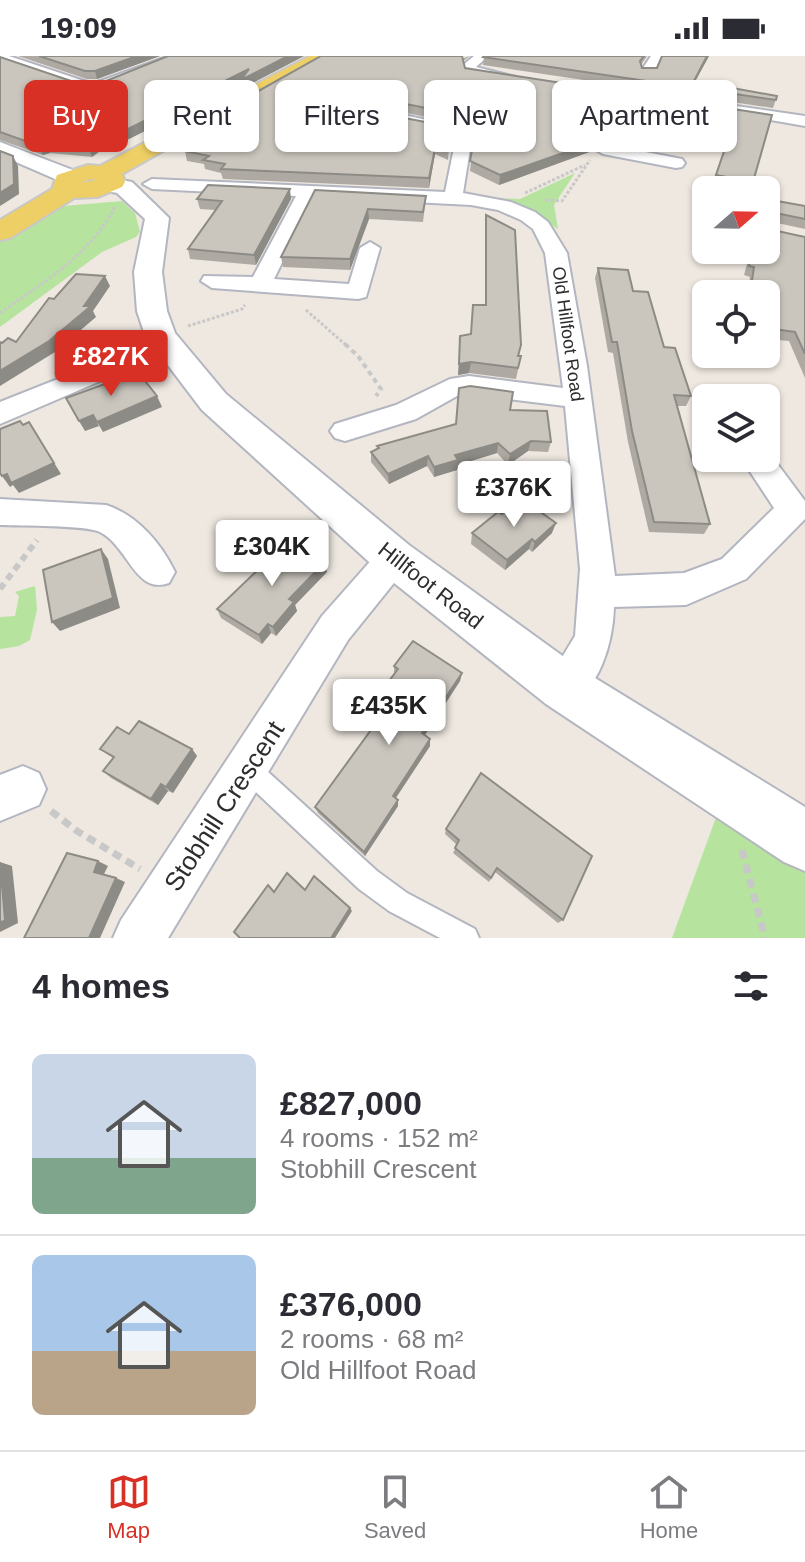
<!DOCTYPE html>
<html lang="en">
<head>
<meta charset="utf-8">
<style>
  body { margin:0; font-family:Arial,sans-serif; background:#f7f7f7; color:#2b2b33; height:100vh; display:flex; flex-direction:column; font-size:30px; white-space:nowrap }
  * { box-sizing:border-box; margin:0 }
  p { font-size:26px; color:#7c7c81 }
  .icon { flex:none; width:44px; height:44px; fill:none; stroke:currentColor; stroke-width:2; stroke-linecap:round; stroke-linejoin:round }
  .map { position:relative; height:882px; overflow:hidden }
  .details { display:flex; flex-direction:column; background:#fff; flex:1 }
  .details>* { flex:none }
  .top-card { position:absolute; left:24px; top:24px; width:758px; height:72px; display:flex; gap:16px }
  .needle { width:52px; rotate:70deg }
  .tools { position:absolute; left:692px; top:120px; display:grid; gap:16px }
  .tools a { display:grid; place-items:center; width:88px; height:88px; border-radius:12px; background:#fff; box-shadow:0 2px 6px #0004; font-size:40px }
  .price { position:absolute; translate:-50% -68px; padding:0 18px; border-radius:8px; background:#fff; color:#222; font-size:26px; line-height:52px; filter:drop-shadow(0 2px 4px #0008) }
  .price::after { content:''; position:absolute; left:50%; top:48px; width:24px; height:18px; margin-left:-12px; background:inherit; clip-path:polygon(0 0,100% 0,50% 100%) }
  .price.on { background:#d93025; color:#fff }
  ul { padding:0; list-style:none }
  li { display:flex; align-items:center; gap:24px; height:200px; padding:0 32px }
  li+li { border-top:2px solid #e1e1e2 }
  li span { display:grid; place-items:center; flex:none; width:224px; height:160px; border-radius:12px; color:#555 }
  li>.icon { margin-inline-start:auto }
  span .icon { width:96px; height:96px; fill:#fffc; stroke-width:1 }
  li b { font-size:34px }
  h2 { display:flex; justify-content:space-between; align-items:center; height:96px; padding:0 32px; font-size:34px }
  .chip { padding:0 28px; border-radius:12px; background:#fff; box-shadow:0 2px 6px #0004; font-size:28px; line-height:72px }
  .chip.on { background:#d93025; color:#fff }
  .status { display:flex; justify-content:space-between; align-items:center; height:56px; padding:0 40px; background:#fff; direction:ltr }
  .status svg { height:22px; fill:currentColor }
  .tabs { display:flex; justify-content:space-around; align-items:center; height:112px; border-top:2px solid #e1e1e2; background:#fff; font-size:22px; color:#7c7c81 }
  .tabs a { display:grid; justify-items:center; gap:4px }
  .tabs .on { color:#d93025 }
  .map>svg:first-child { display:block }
  .green { fill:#b6e39e }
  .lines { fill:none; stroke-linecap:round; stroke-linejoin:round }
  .service-casing { stroke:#b3b6c0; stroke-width:4 }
  .minor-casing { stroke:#b3b6c0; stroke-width:4 }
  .tertiary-casing { stroke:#b3b6c0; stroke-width:4 }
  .primary-casing { stroke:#c8c8c8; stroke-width:4 }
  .path-far3 { stroke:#c8c8c8; stroke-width:3; stroke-dasharray:3 2; stroke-linecap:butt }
  .path-far2 { stroke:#c8c8c8; stroke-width:4; stroke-dasharray:5 4; stroke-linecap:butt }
  .path-far1 { stroke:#c8c8c8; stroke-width:6; stroke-dasharray:7 5; stroke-linecap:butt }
  .path { stroke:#c8c8c8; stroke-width:7; stroke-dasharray:9 6; stroke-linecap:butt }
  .service { fill:#fff; fill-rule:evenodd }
  .minor { fill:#fff; fill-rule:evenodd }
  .tertiary { fill:#fff; fill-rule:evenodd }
  .primary { fill:#eecf65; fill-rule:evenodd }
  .wall { fill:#aeaaa3 }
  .shaded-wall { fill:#8d8b85 }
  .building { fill:#cac6be; stroke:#8d8b85; stroke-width:2 }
  .labels { text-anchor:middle; stroke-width:6; stroke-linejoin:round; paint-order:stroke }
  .far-street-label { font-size:18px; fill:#2d2d2d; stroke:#fff }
  .street-label { font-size:22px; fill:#2d2d2d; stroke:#fff }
  .near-street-label { font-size:26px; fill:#2d2d2d; stroke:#fff }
</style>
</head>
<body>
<div class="status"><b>19:09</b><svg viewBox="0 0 49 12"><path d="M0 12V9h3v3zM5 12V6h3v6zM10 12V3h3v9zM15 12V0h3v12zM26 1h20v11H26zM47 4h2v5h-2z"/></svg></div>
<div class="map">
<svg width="805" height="882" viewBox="0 0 805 882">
  <rect width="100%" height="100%" fill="#eee8e0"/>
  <!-- green -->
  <g class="green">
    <path d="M575 117 554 149 558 173 517 148 492 142 520 143Z"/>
    <path d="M122 145 135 157 140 176 136 181 102 196 0 271V186L63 150Z"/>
    <path d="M35 530 37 554 30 584 19 590 0 593V561L15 560 19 540 15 536Z"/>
    <path d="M726 734 805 785V882H672Z"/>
  </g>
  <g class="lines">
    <defs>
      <path id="service" d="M248 702 256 705 377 815 407 837 475 873 479 882H440L389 855 359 833 240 721 237 713 240 705Z"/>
      <g id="minor">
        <path d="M0 0H9L87 26H98L169 0H187L99 34 81 33 0 5Z"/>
        <path d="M474 0H488L476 11 516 21 509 25 465 17 463 9Z"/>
        <path d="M651 0H663L652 18H642L641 15Z"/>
        <path d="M571 26 684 43 686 46 679 50 631 43 602 82 614 90 682 103 685 107 682 111 676 112 603 98 589 90 586 82 618 41 566 33 564 30Z"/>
        <path d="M729 49 805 60V70L724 56 722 53Z"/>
        <path d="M384 55 466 72 471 87 463 137 511 146 535 156 548 166 567 197 587 310 615 520 684 517 722 503 774 452 741 402H766L767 394 805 445V463L746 523 686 549 614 551C613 586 600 636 564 651L550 645 544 631 575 580 580 513 565 350 469 338 457 340 416 363 345 385 335 382 330 375 335 368 396 349 450 323 469 320 563 332 545 197 533 173 521 164 498 154 471 149 314 141 274 223 349 228 360 192 370 186 380 192 366 241 358 243 212 232 201 225 204 220 253 221 296 140 152 133 143 128 152 123 445 136 455 87 453 78 379 62 377 59Z"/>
        <path d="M166 280 175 283 179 288 175 293 0 368V346Z"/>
        <path d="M0 443 106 449C137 459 161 487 175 516L169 527C135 539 129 491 100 476 86 469 20 470 0 469Z"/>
        <path d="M394 488 406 492 411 502 406 512 348 584 168 882H113L121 864 322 560 382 492Z"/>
        <path d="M23 710 39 717 46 733 39 749 0 765V719Z"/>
      </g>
      <g id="tertiary">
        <path d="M0 86 78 116 81 121 70 128 62 126 0 99Z"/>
        <path d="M111 122 132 126 169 162 162 216 167 255 175 277 226 338 409 489 582 614 805 751V815L784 806 546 648 379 515 202 354 145 279 137 255 134 216 145 163 117 137 103 134 100 129 103 124Z"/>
      </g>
      <path id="primary" d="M310 0H331L122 118 125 126 122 131 98 141 74 142 10 182 0 184V164L52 133 57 119 88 109 100 110ZM90 123 96 124 80 127Z"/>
    </defs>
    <!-- service casing -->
    <use href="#service" class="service-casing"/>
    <!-- minor casing -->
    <use href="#minor" class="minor-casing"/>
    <!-- tertiary casing -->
    <use href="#tertiary" class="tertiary-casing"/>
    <!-- primary casing -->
    <use href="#primary" class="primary-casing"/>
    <!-- path-far3 -->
    <g class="path-far3">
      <path d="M525 137 585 109"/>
      <path d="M546 144 562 145 590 104"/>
      <path d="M306 254 347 290"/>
      <path d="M0 257C44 226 89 200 115 151"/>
      <path d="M188 270 242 253 245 249"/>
    </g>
    <!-- path-far2 -->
    <path class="path-far2" d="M345 288 358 300 381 333 376 340"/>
    <!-- path-far1 -->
    <path class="path-far1" d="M0 533 37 484"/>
    <!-- path -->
    <g class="path">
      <path d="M51 755 77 775 140 813"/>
      <path d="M742 794 765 882"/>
    </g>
    <!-- service -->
    <use href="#service" class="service"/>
    <!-- minor -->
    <use href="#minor" class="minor"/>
    <!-- tertiary -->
    <use href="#tertiary" class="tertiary"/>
    <!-- primary -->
    <use href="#primary" class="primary"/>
  </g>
  <!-- wall -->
  <g class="wall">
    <path d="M18 0H160L97 23H87Z"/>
    <path d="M304 0 243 32 242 26 125 85 116 83 92 101 50 97 43 99 0 84V1L77 27 96 29Z"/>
    <path d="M470 0 463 5 465 12 612 43 587 76 592 95 499 129 470 115 473 86 467 69 366 49 359 53 451 71 448 104 435 98 429 132 223 123 221 117 205 113 204 108 187 105 185 95Z"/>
    <path d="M484 0H647L641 9 642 12H657L662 0H709L695 25 777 40 773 52 483 9Z"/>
    <path d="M635 38 772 59 753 126 750 134 712 128 733 68 663 58 649 86 627 83 615 87 607 83 609 75Z"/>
    <path d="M315 134 426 140 423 166 369 163 350 214 283 211 281 201Z"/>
    <path d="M197 143H291L256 209 190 203 188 193 215 154 200 153Z"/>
    <path d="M766 143 805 150V173L768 165V173L805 181V322L789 285 766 283V238H747L750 221 744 219 749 200 729 195 730 194H766Z"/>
    <path d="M486 159 519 300H521L516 323 469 317 458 319 460 280 471 278 485 249Z"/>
    <path d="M598 212 633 235 691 340 686 350H677L710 468 704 478 649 476 628 386 613 297 608 296 595 222Z"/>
    <path d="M510 354 551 386 548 396 528 395 508 409 497 397 458 409 457 414 434 421 427 410 389 428 371 406V396L377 393V390Z"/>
    <path d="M502 458 552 477 532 496 529 493 505 514 471 488 472 477Z"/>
    <path d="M327 516 295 549 297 555 276 580 271 577 262 588 221 562 217 553Z"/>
    <path d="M394 610 462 617 460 625 425 679 430 683V690L396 742 398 744V750L365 800 318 757 315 751 388 650 381 645 380 637 394 619Z"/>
    <path d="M129 678 192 693 197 700 173 737 168 735 158 749 111 722 103 715 113 702 100 693Z"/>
    <path d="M481 717 563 864 558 867 495 816 489 826 453 797 457 789 445 778 446 773Z"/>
  </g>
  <!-- shaded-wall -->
  <g class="shaded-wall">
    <path d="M137 0H160L97 23 95 15Z"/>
    <path d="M288 0H304L243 32 242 26 125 85 122 76 249 13Z"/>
    <path d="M707 0H709L691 33 694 25Z"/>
    <path d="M614 35 612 43 584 80 586 71Z"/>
    <path d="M365 40 366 49 355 55V47Z"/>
    <path d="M665 50 663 58 649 86 651 78Z"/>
    <path d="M113 74 116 83 92 101 89 92Z"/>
    <path d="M630 74 627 83 615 87 617 79Z"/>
    <path d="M594 86 592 95 499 129 500 119Z"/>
    <path d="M46 88 50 97 43 99 39 90Z"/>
    <path d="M436 88 435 98 429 132V122Z"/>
    <path d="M13 100 18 110 19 138 0 150V137Z"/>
    <path d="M290 133 291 143 256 209 254 199Z"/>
    <path d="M368 153 369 163 350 214V203Z"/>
    <path d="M105 220 110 230 93 255 96 261 55 296 0 330V315L84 250Z"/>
    <path d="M471 306 469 317 458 319 459 308Z"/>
    <path d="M157 340 162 351 103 376 97 366Z"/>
    <path d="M93 359 99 370 85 375 79 365Z"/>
    <path d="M29 366 61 418 19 437 13 429 10 431 2 420Z"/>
    <path d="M531 385 528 395 508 409 510 398Z"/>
    <path d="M498 387 497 397 458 409 457 414 434 421V411L455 399Z"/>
    <path d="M428 400 427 410 389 428 388 418Z"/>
    <path d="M556 467 552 477 532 496 535 486Z"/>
    <path d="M532 483 529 493 505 514 507 504Z"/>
    <path d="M101 493 108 503 120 552 60 575 52 566Z"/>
    <path d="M325 506 327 516 295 549 297 555 276 580 273 571 289 543Z"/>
    <path d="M268 568 271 577 262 588 259 579Z"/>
    <path d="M462 617 460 625 421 685 422 677Z"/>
    <path d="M430 683V690L393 746V740Z"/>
    <path d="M192 693 197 700 173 737 166 731Z"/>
    <path d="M161 728 168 735 158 749 151 743Z"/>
    <path d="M398 744V750L365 800 364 796Z"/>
    <path d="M98 805 108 810 103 820 94 816Z"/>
    <path d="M0 806 12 810 18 867 0 876Z"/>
    <path d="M116 822 125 826 100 882H89Z"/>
    <path d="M350 852 352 855 335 882H331Z"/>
  </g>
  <!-- building -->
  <g class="building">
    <path d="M39 0H137L95 15H85Z"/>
    <path d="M168 0H288L241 24 249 13 122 76 113 74 89 92 46 88 39 90 0 76V1L77 27 96 29Z"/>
    <path d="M321 0H462L465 12 614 35 586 71 588 82 594 86 500 119 470 105 475 78 467 60 365 40 355 47 359 53 451 71 449 95 436 88 429 122 221 113 225 108 203 104 209 100 185 95 212 61Z"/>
    <path d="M484 0H644L640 5 642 12H657L662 0H707L694 25 777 40 776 44 483 1Z"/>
    <path d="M635 38 772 59 753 126 716 119 736 60 665 50 651 78 630 74 617 79 609 75Z"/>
    <path d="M0 95 13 100 14 128 0 137Z"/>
    <path d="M208 129 290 133 254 199 188 193 222 145 197 143Z"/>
    <path d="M315 134 426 140 423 156 368 153 350 203 281 201Z"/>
    <path d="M766 143 805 150V163L771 156 767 159 768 173 805 181V298L795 276 766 272V238H750L754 211 749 210 752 194H766Z"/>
    <path d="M486 159 515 174 521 289 518 300H521L518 312 471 306 459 308 460 280 471 278 473 249H486Z"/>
    <path d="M598 212 628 214 633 235 648 236 664 291 675 292 691 340 674 339 710 468 654 466 632 375 617 286H612Z"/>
    <path d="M76 218 105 220 84 250H91L49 285 0 315V286L2 287 8 282 16 286 49 242 54 243Z"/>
    <path d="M138 316 157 340 97 366 93 359 79 365 66 342Z"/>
    <path d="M470 330 513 336 510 354 547 355 551 386 531 385 510 398 498 387 455 399 458 404 434 411 428 400 388 418 371 396 379 392 377 390 456 368 459 332Z"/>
    <path d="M20 365 23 369 29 366 54 407 11 427 7 418 2 420 0 417V373Z"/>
    <path d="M521 442 556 467 535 486 532 483 507 504 472 477 498 456 502 458Z"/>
    <path d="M290 483 325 506 289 543 294 546 273 571 268 568 259 579 217 553Z"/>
    <path d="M101 493 113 542 52 566 43 514Z"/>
    <path d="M413 585 462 617 422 677 430 683 393 740 398 744 364 796 315 751 392 645 380 637 398 613 394 610Z"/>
    <path d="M139 665 192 693 166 731 161 728 151 743 103 715 114 701 100 693 117 671 129 678Z"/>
    <path d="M481 717 592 800 563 864 497 812 491 822 455 792 459 784 446 773Z"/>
    <path d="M67 797 98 805 94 816 116 822 89 882H24Z"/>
    <path d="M0 806 5 864 0 867Z"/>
    <path d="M287 817 305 834 314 820 350 852 331 882H240L234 876 268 829 274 836Z"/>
  </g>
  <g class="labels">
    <!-- far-street labels -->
    <g class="far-street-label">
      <text transform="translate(568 278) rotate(82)" y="6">Old Hillfoot Road</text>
    </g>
    <!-- street labels -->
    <g class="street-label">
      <text transform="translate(431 529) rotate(38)" y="8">Hillfoot Road</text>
    </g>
    <!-- near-street labels -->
    <g class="near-street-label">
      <text transform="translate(224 750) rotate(-57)" y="9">Stobhill Crescent</text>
    </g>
  </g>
</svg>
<div class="tools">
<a><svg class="needle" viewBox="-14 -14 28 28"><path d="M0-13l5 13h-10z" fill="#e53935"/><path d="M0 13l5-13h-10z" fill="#7c7c81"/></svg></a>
<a><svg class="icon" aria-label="locate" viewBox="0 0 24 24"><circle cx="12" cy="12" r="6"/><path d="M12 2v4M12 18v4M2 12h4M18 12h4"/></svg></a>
<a><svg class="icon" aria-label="layers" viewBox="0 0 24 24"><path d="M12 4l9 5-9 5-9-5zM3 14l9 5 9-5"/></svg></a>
</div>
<b class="price on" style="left:111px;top:342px">£827K</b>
<b class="price" style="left:514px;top:473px">£376K</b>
<b class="price" style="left:272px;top:532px">£304K</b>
<b class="price" style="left:389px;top:691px">£435K</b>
<div class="top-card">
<a class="chip on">Buy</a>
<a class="chip">Rent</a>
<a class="chip">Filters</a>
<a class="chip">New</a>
<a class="chip">Apartment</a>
</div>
</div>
<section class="details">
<h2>4 homes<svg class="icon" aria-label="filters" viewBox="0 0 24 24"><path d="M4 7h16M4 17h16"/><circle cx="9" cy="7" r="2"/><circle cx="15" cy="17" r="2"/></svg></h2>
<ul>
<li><span style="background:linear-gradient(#c9d6e8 65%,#7fa58c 0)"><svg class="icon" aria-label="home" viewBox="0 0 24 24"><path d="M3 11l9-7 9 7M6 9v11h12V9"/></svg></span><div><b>£827,000</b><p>4 rooms · 152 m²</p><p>Stobhill Crescent</p></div></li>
<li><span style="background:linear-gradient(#a9c7e8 60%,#b9a48a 0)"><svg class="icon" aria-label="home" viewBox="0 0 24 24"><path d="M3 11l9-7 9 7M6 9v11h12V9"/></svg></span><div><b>£376,000</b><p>2 rooms · 68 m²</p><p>Old Hillfoot Road</p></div></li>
</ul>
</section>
<nav class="tabs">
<a class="on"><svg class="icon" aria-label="map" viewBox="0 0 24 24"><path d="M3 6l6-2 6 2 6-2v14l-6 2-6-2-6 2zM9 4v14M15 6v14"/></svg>Map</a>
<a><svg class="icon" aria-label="saved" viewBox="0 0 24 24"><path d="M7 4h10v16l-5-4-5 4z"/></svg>Saved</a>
<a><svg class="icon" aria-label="home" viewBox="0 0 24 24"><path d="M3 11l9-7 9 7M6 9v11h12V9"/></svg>Home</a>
</nav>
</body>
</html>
